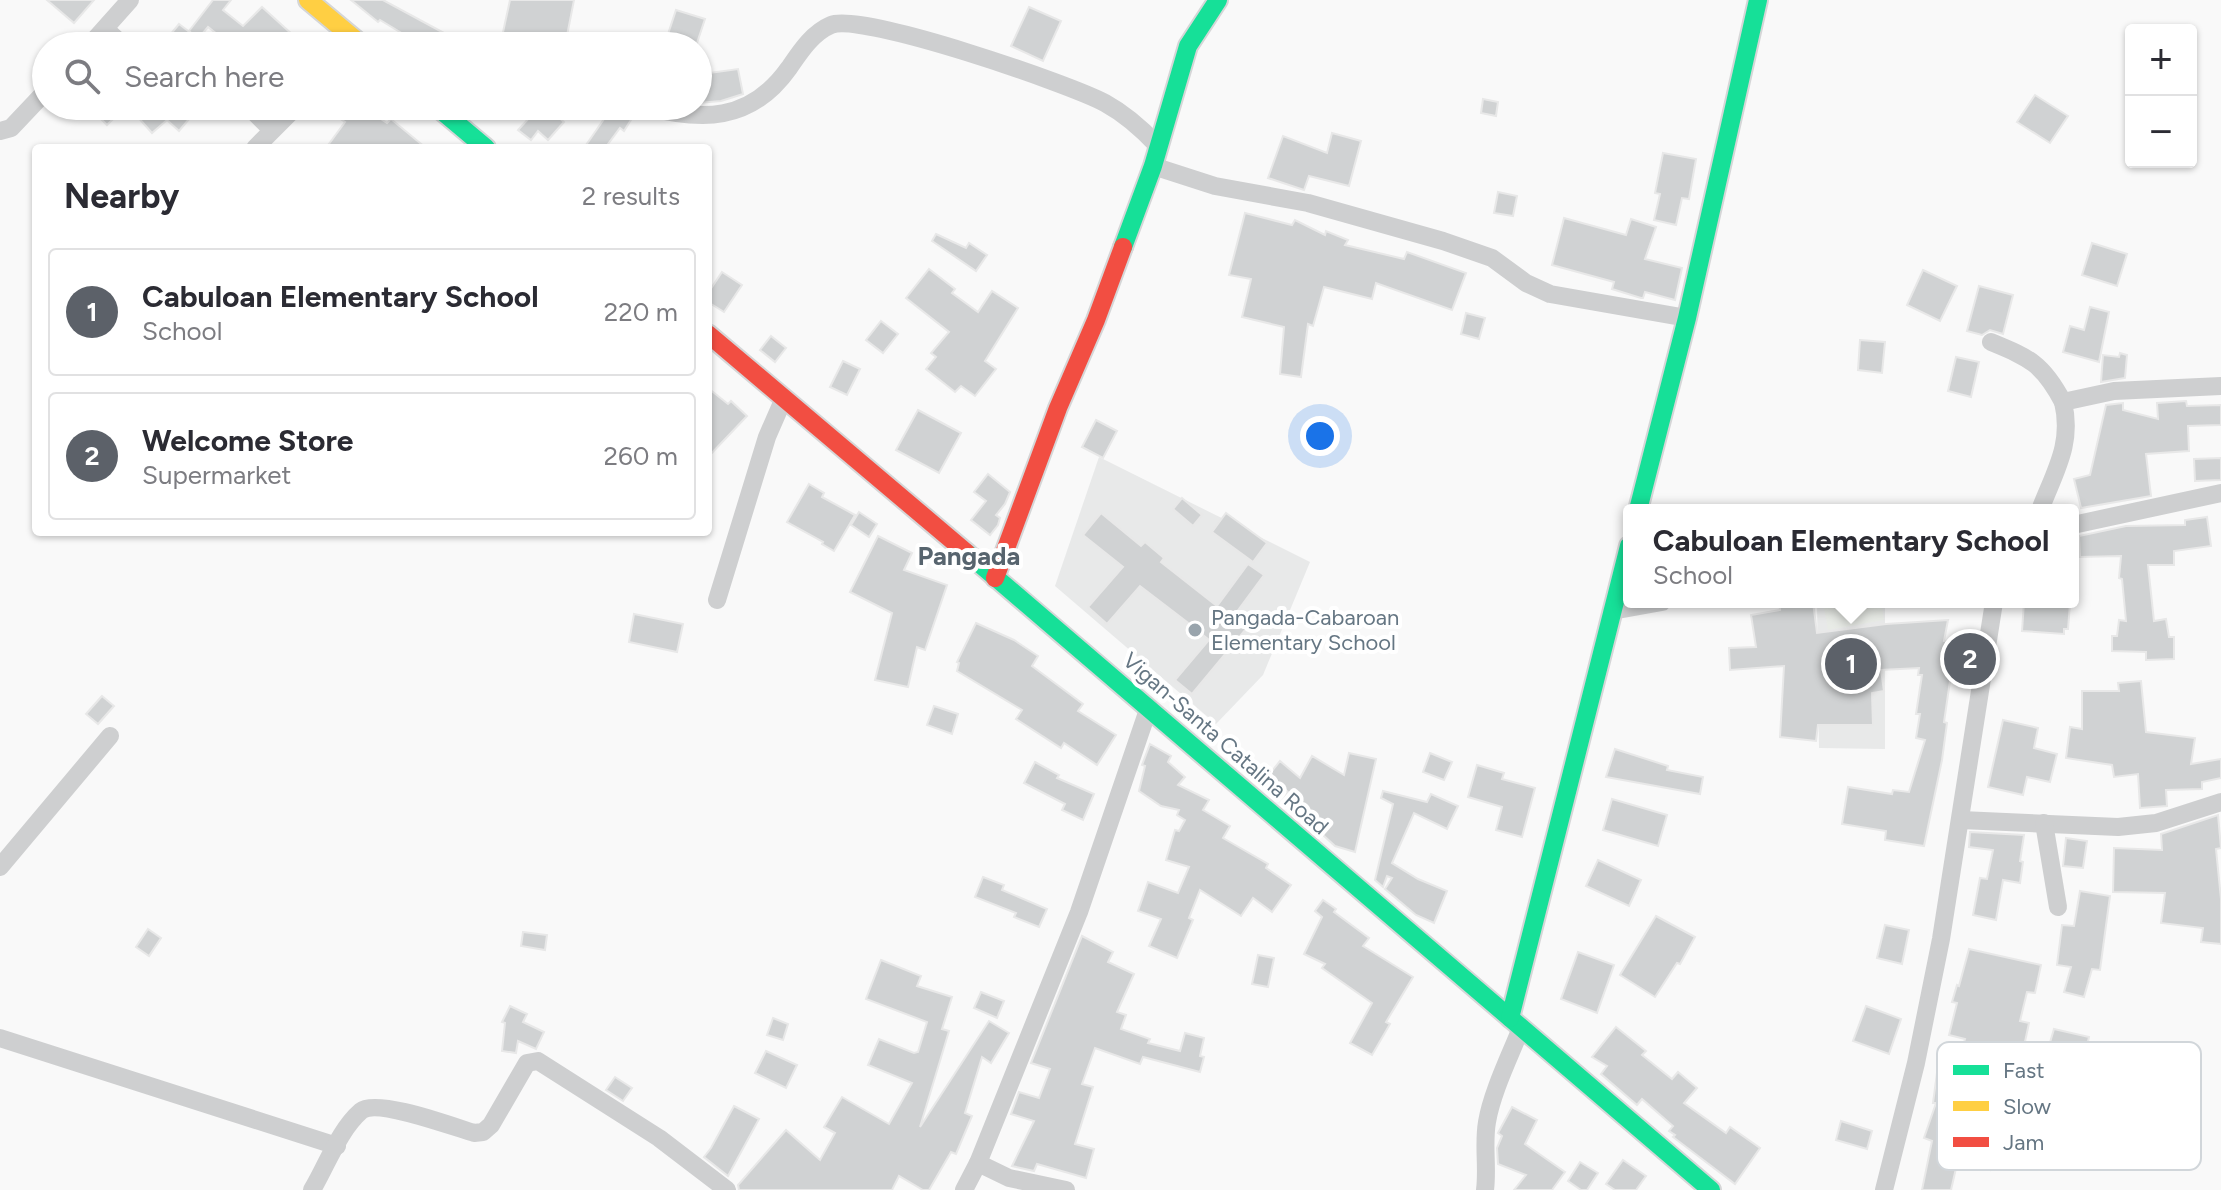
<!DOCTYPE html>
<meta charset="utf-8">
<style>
body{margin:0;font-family:Figtree,sans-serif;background:#f2f2f3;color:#2b2b33}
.controls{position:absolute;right:24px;top:24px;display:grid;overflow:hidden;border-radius:8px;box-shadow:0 2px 6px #0004}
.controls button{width:72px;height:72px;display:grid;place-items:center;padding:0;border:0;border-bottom:2px solid #e1e1e2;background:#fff;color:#2b2b33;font:40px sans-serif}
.you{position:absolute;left:1320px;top:436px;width:28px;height:28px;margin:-20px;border:6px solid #fff;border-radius:50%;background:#1a73e8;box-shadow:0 0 0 12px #1a73e833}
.badge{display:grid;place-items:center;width:52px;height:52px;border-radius:50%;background:#5c6169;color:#fff;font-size:26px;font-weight:700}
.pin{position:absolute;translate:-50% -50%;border:4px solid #fff;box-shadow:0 2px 8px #0006}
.popup{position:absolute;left:1623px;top:504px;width:456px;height:104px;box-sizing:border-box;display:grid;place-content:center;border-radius:8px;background:#fff;filter:drop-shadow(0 2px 6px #0005);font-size:26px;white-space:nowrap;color:#7c7c81}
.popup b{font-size:30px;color:#2b2b33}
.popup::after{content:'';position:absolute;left:50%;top:100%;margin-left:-16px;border:16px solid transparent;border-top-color:#fff}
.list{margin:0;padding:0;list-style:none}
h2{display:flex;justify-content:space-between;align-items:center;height:104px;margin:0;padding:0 32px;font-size:34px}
h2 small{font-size:26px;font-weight:400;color:#7c7c81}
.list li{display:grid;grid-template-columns:52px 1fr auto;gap:24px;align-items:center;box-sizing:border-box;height:128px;margin:0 16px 16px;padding:0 16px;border:2px solid #e1e1e2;border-radius:8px}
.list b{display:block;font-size:30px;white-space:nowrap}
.list p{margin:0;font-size:26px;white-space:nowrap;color:#7c7c81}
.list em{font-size:26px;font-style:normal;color:#7c7c81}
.icon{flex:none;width:44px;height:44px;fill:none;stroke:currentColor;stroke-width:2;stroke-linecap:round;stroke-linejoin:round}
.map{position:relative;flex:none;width:2221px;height:1190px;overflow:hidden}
.search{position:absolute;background:#fff;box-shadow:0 2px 6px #0004;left:32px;top:32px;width:680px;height:88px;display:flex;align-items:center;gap:20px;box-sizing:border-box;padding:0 28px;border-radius:44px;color:#7c7c81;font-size:30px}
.panel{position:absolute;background:#fff;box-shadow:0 2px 6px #0004;left:32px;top:144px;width:680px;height:392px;border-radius:8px}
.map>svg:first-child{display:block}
.built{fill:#e8e9e9}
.green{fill:#e8ebe6}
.building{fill:#d0d2d3;stroke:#e8e8e8;stroke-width:2}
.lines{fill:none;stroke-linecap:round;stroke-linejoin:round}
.fast-casing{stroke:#d5d6d7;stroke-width:22}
.slow-casing{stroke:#d5d6d7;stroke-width:22}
.jam-casing{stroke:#d5d6d7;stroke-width:22}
.street{stroke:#cecfd0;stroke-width:18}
.fast{stroke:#16e098;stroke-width:18}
.slow{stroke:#ffcf43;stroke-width:18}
.jam{stroke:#f24e42;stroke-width:18}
.poi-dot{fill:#99a4ac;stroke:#fff;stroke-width:3}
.labels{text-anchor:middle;stroke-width:8;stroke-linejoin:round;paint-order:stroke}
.poi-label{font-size:22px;fill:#657683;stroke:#fff;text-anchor:start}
.street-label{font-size:22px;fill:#657683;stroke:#fff}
.quarter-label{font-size:26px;font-weight:bold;fill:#57646e;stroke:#fff}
.key{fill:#fff;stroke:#d1d6da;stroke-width:2}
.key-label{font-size:22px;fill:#657683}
</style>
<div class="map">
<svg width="2221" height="1190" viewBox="0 0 2221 1190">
<rect width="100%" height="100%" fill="#f9f9f9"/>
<g class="built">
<path d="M1099 457 1310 562 1263 675 1216 724 1055 586Z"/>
<path d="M1817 602H1885V749L1819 748Z"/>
</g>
<path class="green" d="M1823 602H1881L1884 620 1828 630Z"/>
<g class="building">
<path d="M47 0H94L74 23Z"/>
<path d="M213 0H231L223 10 243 26 262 7 305 46H232L208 27 198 39 189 31Z"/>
<path d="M351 0H383L468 46H423L380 20 378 22Z"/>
<path d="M510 0H574L565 46H500Z"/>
<path d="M1029 7 1061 21 1043 61 1011 46Z"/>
<path d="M676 10 705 19 696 46 667 37Z"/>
<path d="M179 24 192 34 182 46H161Z"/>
<path d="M738 69 743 94 721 101 698 103V79L710 76 709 73Z"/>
<path d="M2035 95 2068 116 2050 143 2017 122Z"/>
<path d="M1483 99 1498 102 1496 116 1481 113Z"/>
<path d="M88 106H126L107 125Z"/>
<path d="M128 106H200L179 131 167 120 152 133Z"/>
<path d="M351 106H361L387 123 391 119 426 148H326L345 122 342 120Z"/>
<path d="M540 106H545L564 122 548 140 538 131 531 140 518 130Z"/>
<path d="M613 106H629L634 115 624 131 620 128 605 148H584Z"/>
<path d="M1332 133 1361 141 1349 186 1309 176 1304 190 1268 178 1283 136 1327 153Z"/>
<path d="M1663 153 1696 159 1689 199 1682 198 1676 225 1654 220 1660 194 1655 193Z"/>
<path d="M1498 192 1517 196 1513 216 1494 213Z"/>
<path d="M1245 213 1292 225 1295 220 1325 235 1326 231 1348 240 1345 245 1404 259 1407 252 1466 273 1452 310 1376 283 1372 299 1324 287 1313 326 1308 324 1301 377 1280 374 1284 327 1242 317 1251 279 1229 275Z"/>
<path d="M1564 218 1626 235 1631 219 1656 227 1645 259 1682 268 1675 300 1645 292 1643 298H1641L1612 289 1614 282 1552 265Z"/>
<path d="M936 234 966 248 969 243 987 255 976 271 932 241Z"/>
<path d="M2092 243 2127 254 2117 286 2082 275Z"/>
<path d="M929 269 955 289 952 293 978 312 992 291 1018 308 985 361 996 369 975 396 961 386 955 392 926 369 936 357 931 353 949 332 906 298Z"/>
<path d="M1923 270 1957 286 1940 321 1907 305Z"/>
<path d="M722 272 742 285 724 312 708 302V293Z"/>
<path d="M1979 286 2013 295 2003 334 1990 330 1982 335 1967 331Z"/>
<path d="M2090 307 2109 312 2099 362 2063 352 2070 326 2084 330Z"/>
<path d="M1466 313 1485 318 1479 339 1461 334Z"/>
<path d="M881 321 898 334 883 353 866 340Z"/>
<path d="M771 336 786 348 775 362 760 350Z"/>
<path d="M1860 340 1885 342 1882 373 1858 370Z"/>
<path d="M2120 353 2127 355 2125 378 2101 382 2103 355 2119 357Z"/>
<path d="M1956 357 1979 362 1971 397 1948 391Z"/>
<path d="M843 361 860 369 847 395 830 387Z"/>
<path d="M708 388 728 404 731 401 747 416 708 457Z"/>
<path d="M2186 401 2187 406 2221 405V425L2188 426 2189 451 2146 454 2151 496 2081 508 2074 479 2090 475 2106 405 2123 403V410L2158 419 2157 403Z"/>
<path d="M918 410 961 433 939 473 896 450Z"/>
<path d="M1096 420 1117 431 1103 458 1082 447Z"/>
<path d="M2221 458V480L2195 481 2194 459Z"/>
<path d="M988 474 1010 492 1005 504 996 515 1000 518 998 525 990 535 971 520 986 501 974 492Z"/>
<path d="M809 484 824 493 822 497 855 515 834 551 822 544 823 542 787 522Z"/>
<path d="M1182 498 1202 515 1193 526 1173 509Z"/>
<path d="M859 512 877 524 869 537 851 525Z"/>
<path d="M1101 513 1141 546 1145 542 1164 558 1161 562 1217 606 1248 564 1264 575 1233 617 1246 629 1192 694 1175 680 1209 640 1187 622 1140 586 1107 624 1088 607 1123 567 1083 535Z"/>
<path d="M1226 513 1267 543 1253 562 1212 532Z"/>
<path d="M2207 517 2211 546 2174 551V565H2148L2154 621 2166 619 2169 637H2174V659L2146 660V652L2112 651V636H2117L2119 620 2126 621 2122 579 2119 578 2121 556 2080 557 2079 536 2126 526 2185 525V520Z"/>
<path d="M878 536 912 553 904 570 947 585 925 650 917 647 908 687 875 680 892 613 850 592Z"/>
<path d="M1779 602H1813L1817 633 1886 624 1948 620 1944 641 1960 644 1953 681H1950L1944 722 1947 723 1942 760 1924 846 1885 840 1886 831 1842 824 1848 787 1892 794 1893 790 1909 792 1925 740 1916 738 1920 714H1916L1922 675H1918L1919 668 1881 670 1884 691 1872 693 1873 725H1818L1816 741 1780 737 1784 666 1730 670 1729 648 1756 647 1751 615 1780 610Z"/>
<path d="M2024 602 2070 604 2068 629H2064V634L2022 631Z"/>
<path d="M634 614 683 624 677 652 629 642Z"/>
<path d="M976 623 1014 640 1038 656 1032 666 1083 704 1078 711 1116 735 1097 765 1064 743 1061 748 1016 719 1022 710 957 671 959 663 957 662Z"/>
<path d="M2141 681 2146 732 2195 738 2191 764 2221 759V778L2202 782V789L2166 790 2167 806 2140 808 2138 774 2114 777 2112 765 2066 758 2070 727 2082 729V691H2119L2118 683Z"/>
<path d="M102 696 114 706 98 724 86 714Z"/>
<path d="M934 706 958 714 952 734 927 725Z"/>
<path d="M2003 720 2038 728 2034 748 2057 754 2050 782 2027 777 2023 795 1988 787Z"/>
<path d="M1150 744 1171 756 1168 762 1185 777 1178 785 1209 800 1203 810 1230 826 1223 838 1268 864 1266 868 1291 885 1272 912 1253 898 1241 916 1200 890 1189 918 1193 920 1177 958 1149 946 1161 919 1138 911 1148 882 1178 893 1189 867 1166 860 1175 830 1179 831 1185 820 1177 815 1179 810 1161 806 1139 791 1145 766 1142 765Z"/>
<path d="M1615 749 1668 766 1667 770 1703 777 1700 794 1606 777Z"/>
<path d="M1349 753 1376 759 1355 852 1335 846 1323 835 1325 831 1305 820 1283 801 1288 792 1268 776 1280 761 1300 778 1312 756 1344 775Z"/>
<path d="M1430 753 1452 762 1444 780 1423 772Z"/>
<path d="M1035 762 1059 775 1057 778 1094 794 1083 820 1062 810 1065 804 1024 783Z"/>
<path d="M1477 765 1504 773 1502 779 1535 788 1522 837 1496 830 1502 807 1468 797Z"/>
<path d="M1383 791 1427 802 1431 794 1458 806 1447 829 1414 813 1392 863 1418 879 1447 891 1434 923 1416 915 1385 889 1392 878 1387 876 1383 887 1375 880 1393 804 1381 798Z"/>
<path d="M1612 799 1667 815 1658 846 1603 830Z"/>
<path d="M2218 815 2221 848 2216 849 2221 899V944L2201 942 2203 928 2161 923 2165 893 2113 892 2114 848 2162 850 2161 834Z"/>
<path d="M1970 832 2024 835 2020 861 2023 862 2020 883 2003 880 1996 920 1973 915 1980 878 1987 879 1993 850 1969 847Z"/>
<path d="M2066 838 2087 841 2083 868 2063 866Z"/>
<path d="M1598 860 1641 880 1629 906 1586 886Z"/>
<path d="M983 877 1004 885 1002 890 1047 909 1039 927 1014 917 1016 913 975 897Z"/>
<path d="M2080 891 2110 896 2100 970 2092 969 2084 997 2064 992 2071 967 2057 965 2062 925 2074 926Z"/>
<path d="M1323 900 1336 909 1334 912 1369 938 1363 946 1413 977 1386 1022 1390 1024 1372 1055 1350 1043 1372 1003 1322 968 1325 964 1304 954 1322 917 1315 911Z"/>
<path d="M1656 916 1695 937 1680 964 1677 963 1655 997 1620 975Z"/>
<path d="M1885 925 1909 930 1902 964 1877 958Z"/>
<path d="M148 929 161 938 149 956 136 947Z"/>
<path d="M523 932 547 935 545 950 521 946Z"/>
<path d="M1082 936 1113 952 1108 962 1134 974 1117 1012 1126 1015 1121 1029 1150 1039 1148 1043 1180 1051 1185 1033 1204 1038 1200 1056 1204 1057 1200 1072 1143 1057 1140 1064 1095 1048 1082 1084 1093 1087 1075 1144 1094 1149 1086 1178 1037 1164 1034 1171 1012 1166 1034 1121 1011 1114 1019 1092 1039 1098 1050 1069 1031 1063Z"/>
<path d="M1969 949 2041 965 2035 993 2027 992 2020 1021 2029 1023 2023 1051 1988 1045 1978 1079 1982 1080 1975 1108 2004 1117 1992 1153 1990 1170 1957 1164 1951 1190H1922L1932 1141 1924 1138 1936 1103H1933L1937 1073 1954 1076 1965 1039 1949 1035 1957 1003 1952 1002 1957 985 1959 986Z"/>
<path d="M1578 952 1614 965 1597 1013 1561 999Z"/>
<path d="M1258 955 1274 958 1268 987 1252 984Z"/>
<path d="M881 960 921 976 917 986 952 997 942 1029 949 1031 920 1127 989 1021 1009 1033 991 1063 982 1057 965 1113 972 1116 956 1154 951 1152 929 1190H923L899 1176 892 1190H739L738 1185 786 1130 820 1160 835 1133 824 1127 842 1097 889 1124 912 1083 868 1065 879 1039 914 1053 918 1052 927 1022 866 999Z"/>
<path d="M981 992 1004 1001 997 1018 974 1008Z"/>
<path d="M510 1006 527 1014 523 1022 544 1032 536 1049 518 1041 516 1053 502 1051 505 1023 502 1022Z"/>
<path d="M1866 1006 1901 1019 1889 1054 1853 1041Z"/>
<path d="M773 1018 788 1024 783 1040 767 1035Z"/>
<path d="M1616 1027 1646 1051 1642 1055 1672 1079 1678 1072 1697 1088 1684 1103 1726 1133 1730 1127 1760 1148 1735 1184 1673 1137 1675 1135 1669 1131 1673 1126 1642 1099 1637 1105 1601 1074 1607 1066 1592 1057Z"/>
<path d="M2054 1029 2089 1037 2083 1064 2046 1056Z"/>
<path d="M766 1051 797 1065 786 1088 755 1073Z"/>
<path d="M615 1077 632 1088 623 1101 606 1090Z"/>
<path d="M2117 1102 2154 1108 2150 1133 2113 1127Z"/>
<path d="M734 1106 759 1119 728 1176 704 1157 711 1148Z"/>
<path d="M1512 1107 1537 1120 1525 1144 1565 1172 1552 1190H1514L1526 1175 1498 1164 1497 1148 1502 1136 1498 1133Z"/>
<path d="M1841 1121 1872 1131 1867 1149 1836 1140Z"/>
<path d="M1623 1160 1646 1176 1636 1190H1615L1606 1184Z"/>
<path d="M1580 1162 1598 1173 1587 1190H1581L1568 1181Z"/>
</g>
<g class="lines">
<defs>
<g id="fast">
<path d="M436 106 486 148"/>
<path d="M1123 247 1153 166 1188 46 1218 0"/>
<path d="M1638 510 1687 318 1758 0"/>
<path d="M967 553 1711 1190"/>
<path d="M1510 1018 1629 546"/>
</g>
<path id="slow" d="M308 0 363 46"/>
<g id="jam">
<path d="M708 334 967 553"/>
<path d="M995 578 1058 408 1096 320 1123 247"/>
</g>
</defs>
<use href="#fast" class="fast-casing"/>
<use href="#slow" class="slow-casing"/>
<use href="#jam" class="jam-casing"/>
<g class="street">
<path d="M105 29 124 46"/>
<path d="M89 46 130 0"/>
<path d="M248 106 272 130"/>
<path d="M642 106C701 121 750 123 789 68 800 52 812 33 831 25 861 12 1070 84 1105 103 1125 114 1141 128 1157 145"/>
<path d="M0 131 11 128 46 91"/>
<path d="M255 148 297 106"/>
<path d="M1153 166 1215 186 1308 203 1443 241 1492 258 1526 283 1550 294 1687 318"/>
<path d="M1991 342C2030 358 2043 364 2063 402"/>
<path d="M2040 510C2055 471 2073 444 2063 402L2114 391 2221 386"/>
<path d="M2073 525 2221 493"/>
<path d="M717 600 767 437 784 398"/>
<path d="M1612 611 1662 602"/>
<path d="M1961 820 2118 827 2156 823 2221 802"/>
<path d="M2044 823 2058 907"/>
<path d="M0 867 110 736"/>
<path d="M0 1038 337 1146"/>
<path d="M978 1163 1009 1178 1066 1190"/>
<path d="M312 1190C327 1165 339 1130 361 1111 376 1098 454 1127 474 1133L483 1132 491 1125 527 1063 538 1061 659 1138 727 1190"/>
<path d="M964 1190 978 1163 1079 912 1149 707"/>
<path d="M1485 1190C1488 1167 1483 1145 1487 1122 1492 1092 1510 1056 1521 1028"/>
<path d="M1884 1190 1916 1063 1941 939 1994 602"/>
</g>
<use href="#fast" class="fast"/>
<use href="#slow" class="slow"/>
<use href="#jam" class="jam"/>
</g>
<circle class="poi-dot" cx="1195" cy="630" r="8"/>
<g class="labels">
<g class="poi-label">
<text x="1211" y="625">Pangada-Cabaroan<tspan x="1211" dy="25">Elementary School</tspan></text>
</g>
<g class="street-label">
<text transform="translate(1226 743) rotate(41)" y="8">Vigan-Santa Catalina Road</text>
</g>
<g class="quarter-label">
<text x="969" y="565">Pangada</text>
</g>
</g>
<rect x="1937" y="1042" width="264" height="128" rx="12" class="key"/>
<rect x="1953" y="1065" width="36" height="10" fill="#16e098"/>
<rect x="1953" y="1101" width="36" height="10" fill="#ffcf43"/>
<rect x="1953" y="1137" width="36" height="10" fill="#f24e42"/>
<g class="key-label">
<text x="2003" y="1078">Fast</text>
<text x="2003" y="1114">Slow</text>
<text x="2003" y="1150">Jam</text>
</g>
</svg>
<div class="controls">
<button>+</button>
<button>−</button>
</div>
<div class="you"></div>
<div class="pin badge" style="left:1851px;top:664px">1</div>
<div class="popup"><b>Cabuloan Elementary School</b>School</div>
<div class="pin badge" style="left:1970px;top:659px">2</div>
<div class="search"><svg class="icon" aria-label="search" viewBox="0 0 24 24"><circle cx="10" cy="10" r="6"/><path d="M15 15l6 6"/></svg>Search here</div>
<section class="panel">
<h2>Nearby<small>2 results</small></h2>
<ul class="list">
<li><span class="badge">1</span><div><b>Cabuloan Elementary School</b><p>School</p></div><em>220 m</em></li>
<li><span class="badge">2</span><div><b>Welcome Store</b><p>Supermarket</p></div><em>260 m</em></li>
</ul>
</section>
</div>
